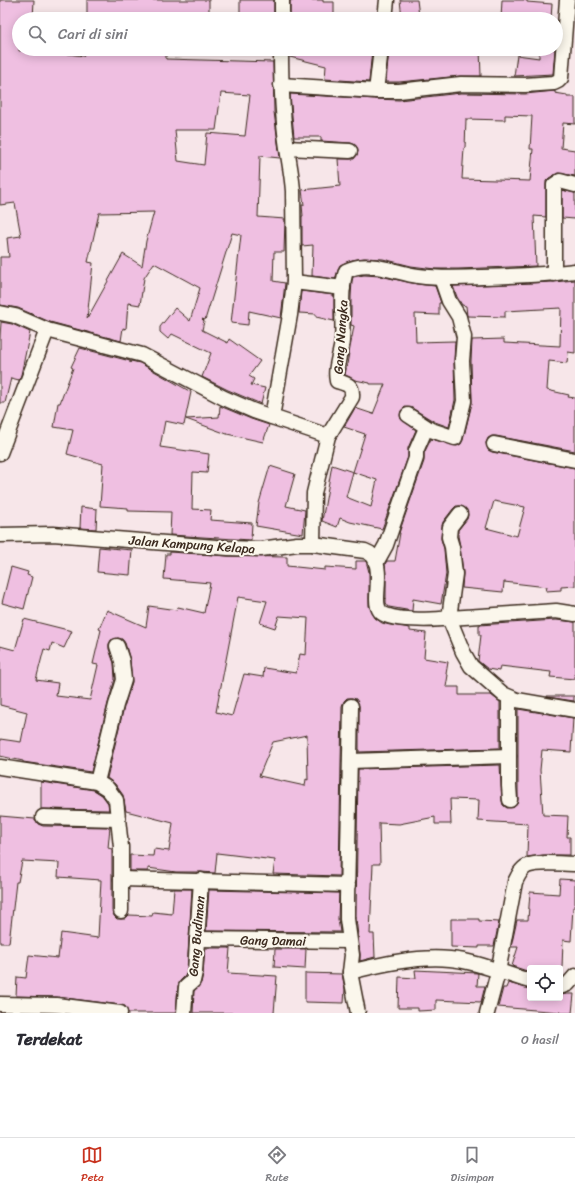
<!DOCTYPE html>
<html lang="id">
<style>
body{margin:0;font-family:Sriracha,sans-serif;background:#f7f7f7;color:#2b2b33}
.controls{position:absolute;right:12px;bottom:12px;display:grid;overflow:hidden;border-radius:4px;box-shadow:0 2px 10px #0003}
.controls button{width:36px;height:36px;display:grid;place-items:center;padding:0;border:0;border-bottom:1px solid #e1e1e2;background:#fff;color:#2b2b33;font:20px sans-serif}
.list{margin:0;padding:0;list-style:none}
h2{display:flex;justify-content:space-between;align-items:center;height:52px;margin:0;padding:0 16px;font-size:17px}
h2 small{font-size:13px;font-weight:400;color:#7c7c81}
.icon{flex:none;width:22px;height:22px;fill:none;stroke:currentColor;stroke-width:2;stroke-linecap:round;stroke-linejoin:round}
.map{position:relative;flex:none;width:575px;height:1013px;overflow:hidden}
.search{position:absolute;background:#fff;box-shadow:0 2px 10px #0003;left:12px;right:12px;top:12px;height:44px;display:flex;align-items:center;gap:10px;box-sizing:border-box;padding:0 14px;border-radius:22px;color:#7c7c81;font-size:15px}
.sheet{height:124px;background:#fff}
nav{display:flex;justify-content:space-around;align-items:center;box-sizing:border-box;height:56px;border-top:1px solid #e1e1e2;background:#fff;font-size:11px;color:#7c7c81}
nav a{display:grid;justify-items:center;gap:2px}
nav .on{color:#c8321e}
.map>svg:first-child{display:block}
.building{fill:#efbfe1;stroke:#3b2a1e;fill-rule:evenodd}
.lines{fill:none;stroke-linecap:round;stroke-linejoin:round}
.minor-casing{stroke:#3b2a1e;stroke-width:17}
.minor{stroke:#fbf7ec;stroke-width:14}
.labels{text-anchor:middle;stroke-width:4;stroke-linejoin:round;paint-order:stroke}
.street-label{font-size:13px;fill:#3b2a1e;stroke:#fbf7ec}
</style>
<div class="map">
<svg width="575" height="1013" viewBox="0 0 575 1013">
<rect width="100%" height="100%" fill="#f7e6e9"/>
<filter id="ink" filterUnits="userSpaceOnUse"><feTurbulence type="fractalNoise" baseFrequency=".025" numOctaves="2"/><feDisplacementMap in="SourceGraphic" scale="8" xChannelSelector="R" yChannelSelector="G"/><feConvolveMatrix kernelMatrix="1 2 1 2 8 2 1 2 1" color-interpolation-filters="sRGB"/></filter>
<g filter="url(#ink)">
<g class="building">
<path d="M0 0H34L33 19H19V51L34 49H51L52 52 84 56V49H166V59L273 62 274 112 280 158 260 156 258 217 285 219 284 252H274L273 281 285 283 281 318 249 311 248 325 231 323 241 235 232 233 205 320 202 319 204 321 202 330 228 343 229 339 260 361 249 376 254 379 251 385 265 388 261 404 228 390 202 377 211 353 172 334 168 339 160 332V327L175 308 190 321 200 288 154 263 144 278 140 305 128 303 126 329 123 328 121 341 50 322 18 308 0 305V257H9L7 238 21 236 15 203 0 205ZM221 93 250 95 245 136 207 133 204 165 178 161 175 130H216ZM154 212 146 241 142 266 123 254 87 319 93 263 88 262 99 213Z"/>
<path d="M87 0H209V19H177V16L143 17V19H87Z"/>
<rect x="240" y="0" width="34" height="19"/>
<path d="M290 0H323V2H334V19H290Z"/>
<path d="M400 0H417L419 16 402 18Z"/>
<path d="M502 0H527V2L552 4 551 19H501Z"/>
<path d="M290 49H372L369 82 325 79 326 66 290 57Z"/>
<path d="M389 49H480L481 76H460L399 82H386Z"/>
<path d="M539 49H555L553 74 514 76 517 55 539 58Z"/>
<path d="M555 91V93L567 95V97H575V124L563 123 561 148 575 150V176L558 173 549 178 546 181V217L534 216 536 266 458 269H435L411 266 383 259 364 258 352 260 340 265 335 279 312 276 313 245 302 246V216H303L302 205H304L302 190 340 186 338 159H354L357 155 358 151 357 147 351 143 321 141V137H294L290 94 376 99 399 100 461 93 525 94ZM505 115 532 116 530 149H533L530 181 462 179 464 148H465L466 119 505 120Z"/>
<path d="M562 190 575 193V219L562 218Z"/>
<path d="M364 275 380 276 417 284 435 286 441 303H439V315L415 314 416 342 455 341 454 361 455 400 449 427 435 422 412 408 405 407 401 411 400 415 401 419 416 430 408 448V457L382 529 350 522 340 518 337 527 322 521 332 465 353 472 365 434 344 427 355 408 373 414 385 384H370V383L355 380 345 375 354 326 351 325V297L352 281 353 277ZM353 472 377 480 371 507 346 497Z"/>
<path d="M575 280V353L568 352 567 363 549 361 547 390 569 395 568 397 575 398V451L496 436H492L488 438 486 443 488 450 492 452 575 468V586L561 587V590L546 591 547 587 504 582 503 592 462 588 463 573 460 546 458 536V530L467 519 468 515 465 508 461 506H456L453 509 443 522 442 526 441 539 444 549 446 574 441 604 413 599 412 611 389 607 386 603V577L385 564 387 561H395L400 533H399L424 461V453L431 439 457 446 461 444 463 440 472 403 471 361 472 340 504 339V343L560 346 561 308 505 311V317L467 316 466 306 462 305 457 297 453 286 554 282ZM494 501 525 507 517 536 486 528Z"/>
<path d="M301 291 334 295V321L316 317V314L299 313Z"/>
<path d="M1 322 12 324 30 332 21 375 19 380 11 378 5 403H0V337Z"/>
<path d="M80 348 130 361V363L131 361 140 363 191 392 184 425 165 421 160 447 209 454 207 473 193 472 192 509 211 510 210 520 252 523 251 540 170 535 171 512 128 511V508L100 506 103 464 67 454 73 430 54 427 58 403H60L73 368 71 367Z"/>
<path d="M220 406 251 419 269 425 263 442 227 434 186 419 219 417Z"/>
<path d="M270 466 295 474 286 506 305 510 303 534 256 526 259 503Z"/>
<path d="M81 507 97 509 96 529 80 528Z"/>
<path d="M99 547 132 550 130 575 97 572Z"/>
<path d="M170 552 228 556 287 557V566L325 570V567L356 569V561H366L369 572V606L375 618 382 623 390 625 410 628V631L426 633 424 658 448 662 446 674 448 675 446 687H459V695H491L500 702V748L359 752V706L356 699 352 698H347L344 701 342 706 339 876 273 874 275 860 217 853 215 873 201 872H176L148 868V871H130V855L153 856 154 849 169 851 173 823 126 811 123 795 115 784 107 778 124 707 132 682 130 660 125 643 122 639 118 638 111 640 109 644V649L114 663 115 679 108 703 91 772 23 762V761L0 756V739L21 742 27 712 0 705V646L15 650 24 619 72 631 64 648 52 643 50 651 44 649 36 680 58 683 56 696 90 700 98 665 93 664 101 630 99 629 107 610 146 627 149 606 177 610 178 607 204 613 210 583 164 579 166 554H170ZM238 597 267 601 260 623 275 628 279 616 308 618 306 655 300 654 296 673 264 668 263 677 244 674 232 716 216 712ZM307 735 308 780 306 779 305 786 259 776 273 742Z"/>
<path d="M11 567 28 572 27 575 32 577 24 609 2 603Z"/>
<path d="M556 620 575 622V679L550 677 551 672 500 666 499 671 488 669 478 661 481 635H479V625Z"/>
<path d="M547 696H574V701L547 697Z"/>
<path d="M518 709 573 718 571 752 542 750 540 770 543 815 568 816 567 837H570V855H543L527 857 528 824 478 821 479 800 450 799 451 824H435V817L399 824 379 823 380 864H373L370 934H374L375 957 360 961V954L356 918 358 769 500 765 502 801 503 805 507 808 514 807 517 804 518 799Z"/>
<path d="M41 782 94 790 102 795 108 803 109 810 41 809Z"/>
<path d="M0 816 35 819 38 824 43 826 110 827 108 848 112 849V911L114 916 117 919H125L129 915 152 916 153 912 172 914 174 889H192L187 971 185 976 180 981 178 986 176 1013H128L125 1006 121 1005 57 997 16 996 17 977 26 978 29 955 58 958 61 933 98 938 101 880 58 877 59 863 22 861 18 882H16L9 943H0Z"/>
<path d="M560 879 575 880V907H573L571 941 563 940 562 968H530V972L512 966 518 947H511L517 920H528L530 892 559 894Z"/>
<path d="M209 890 339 893 338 919 340 932 206 931Z"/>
<path d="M451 919H479V921L499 922 494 946H479V948L451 947Z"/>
<path d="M205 948H230L228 973 277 976 274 1013H193L194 991 201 983 203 974Z"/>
<path d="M275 949H306L305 969 274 967Z"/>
<path d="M415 970 478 973 477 986H485L481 1002 436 1000V1010L418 1011V1008H398L399 977 416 978Z"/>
<path d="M305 973 342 974 345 989 344 1003 305 1002Z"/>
<path d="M508 983 530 989V998H560V995L567 994H574L572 1013H560V1012L498 1007 503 988H506Z"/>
</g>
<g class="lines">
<defs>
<g id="minor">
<path d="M282 19V0"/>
<path d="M385 19 387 0"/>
<path d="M281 85 376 91H399L461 84 525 85 554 83 558 81 561 78 567 0"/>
<path d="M376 91 381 49"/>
<path d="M287 148 350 151"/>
<path d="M554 274V185L560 181 575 185"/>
<path d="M294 282 343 288"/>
<path d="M0 313 15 316 47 330 142 355 224 398 254 411 328 436"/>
<path d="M408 415 431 430 455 438 464 401 462 361 464 337 459 317 449 301 441 278"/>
<path d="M272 417 290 315 294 282 293 191C292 176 289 162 287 148 282 115 281 82 281 49"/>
<path d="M494 444 575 460"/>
<path d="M0 453 47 330"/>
<path d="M460 514 450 527 449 537 452 547 455 574 449 618 556 611 575 614"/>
<path d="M0 535 53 534 228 548 261 549 297 544H313L365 551C368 552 371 554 373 556 381 567 377 587 377 599 377 603 377 607 380 611 388 622 436 620 449 618L463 652 471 666 503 694 517 700 575 710"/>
<path d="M313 544 314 493 328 436 352 397C353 385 347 384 337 381 334 367 341 354 342 341 344 318 339 293 346 271 368 259 396 273 418 276 440 279 461 278 483 277 514 276 544 275 575 271"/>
<path d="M376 563 386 545 416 458V451L426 428"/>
<path d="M509 698V786L510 800"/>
<path d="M350 761 509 756"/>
<path d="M0 767 97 782 108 789 116 800 121 847V911"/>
<path d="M97 782 116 705 124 680 122 661 117 646"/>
<path d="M43 817 118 819"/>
<path d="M121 879 348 885"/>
<path d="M197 939 349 941"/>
<path d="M350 972 352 955 347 919V898L351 706"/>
<path d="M560 987 568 984 575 976"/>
<path d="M0 1004 56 1005 120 1013"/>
<path d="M184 1013 186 987 193 981 195 972 201 880"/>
<path d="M358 1013 350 972C382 964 417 956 450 959 476 961 505 974 530 981"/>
<path d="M487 1013 498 972 515 882C518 876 521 869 527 866 538 861 562 864 575 864"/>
</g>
</defs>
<use href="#minor" class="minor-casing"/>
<use href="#minor" class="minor"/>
</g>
</g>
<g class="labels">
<g class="street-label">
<text transform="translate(340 337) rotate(-86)" y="5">Gang Nangka</text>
<text transform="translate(192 544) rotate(4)" y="5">Jalan Kampung Kelapa</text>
<text transform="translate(196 936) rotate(-85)" y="5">Gang Budiman</text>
<text transform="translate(273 940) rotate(1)" y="5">Gang Damai</text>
</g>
</g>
</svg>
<div class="controls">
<button><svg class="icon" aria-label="locate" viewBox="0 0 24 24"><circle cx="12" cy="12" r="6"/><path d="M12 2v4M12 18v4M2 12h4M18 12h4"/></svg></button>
</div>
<div class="search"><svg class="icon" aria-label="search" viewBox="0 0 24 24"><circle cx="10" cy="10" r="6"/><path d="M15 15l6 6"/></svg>Cari di sini</div>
</div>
<section class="sheet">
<h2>Terdekat<small>0 hasil</small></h2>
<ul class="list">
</ul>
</section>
<nav>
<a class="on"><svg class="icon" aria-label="map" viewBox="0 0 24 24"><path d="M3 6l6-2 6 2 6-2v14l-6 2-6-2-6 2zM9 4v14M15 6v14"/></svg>Peta</a>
<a><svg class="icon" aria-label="directions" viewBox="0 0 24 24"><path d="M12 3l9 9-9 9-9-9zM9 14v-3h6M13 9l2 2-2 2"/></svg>Rute</a>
<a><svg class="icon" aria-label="saved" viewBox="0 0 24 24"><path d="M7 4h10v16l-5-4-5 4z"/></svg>Disimpan</a>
</nav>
